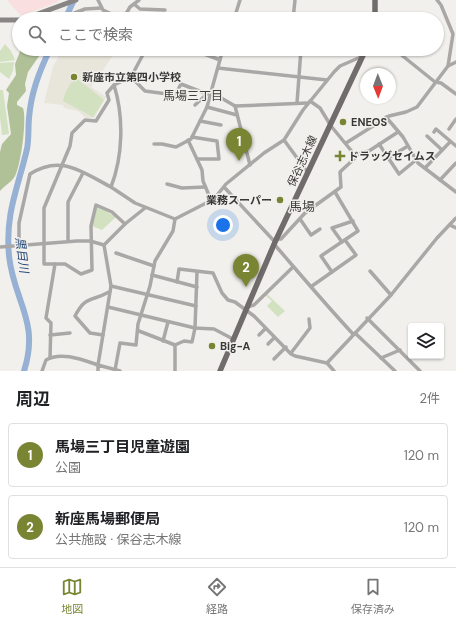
<!DOCTYPE html>
<html lang="ja">
<meta charset="utf-8">
<style>
body{margin:0;font-family:"DM Sans","Noto Sans JP",sans-serif;background:#f2f2f2;color:#202124}
.controls{position:absolute;right:12px;bottom:12px;display:grid;overflow:hidden;border-radius:4px;box-shadow:0 1px 3px #0004}
.controls button{width:36px;height:36px;display:grid;place-items:center;padding:0;border:0;border-bottom:1px solid #e0e0e0;background:#fff;color:#202124;font:20px sans-serif}
.compass{position:absolute;left:360px;top:68px;width:36px;height:36px;border-radius:50%;background:#fff;box-shadow:0 1px 3px #0004;rotate:179deg}
.you{position:absolute;left:223px;top:225px;width:14px;height:14px;margin:-10px;border:3px solid #fff;border-radius:50%;background:#1a73e8;box-shadow:0 0 0 6px #1a73e833}
.badge{display:grid;place-items:center;width:26px;height:26px;border-radius:50%;background:#798532;color:#fff;font-size:13px;font-weight:700}
.pin{position:absolute;translate:-50% -33px;filter:drop-shadow(0 1px 2px #0008)}
.pin::after{content:'';position:absolute;top:21px;width:14px;height:12px;background:inherit;clip-path:polygon(0 0,100% 0,50% 100%)}
.list{margin:0;padding:0;list-style:none}
h2{display:flex;justify-content:space-between;align-items:center;height:52px;margin:0;padding:0 16px;font-size:17px}
h2 small{font-size:13px;font-weight:400;color:#757577}
.list li{display:grid;grid-template-columns:26px 1fr auto;gap:12px;align-items:center;box-sizing:border-box;height:64px;margin:0 8px 8px;padding:0 8px;border:1px solid #e0e0e0;border-radius:4px}
.list b{display:block;font-size:15px;white-space:nowrap}
.list p{margin:0;font-size:13px;white-space:nowrap;color:#757577}
.list em{font-size:13px;font-style:normal;color:#757577}
.icon{flex:none;width:22px;height:22px;fill:none;stroke:currentColor;stroke-width:2;stroke-linecap:round;stroke-linejoin:round}
.map{position:relative;flex:none;width:456px;height:371px;overflow:hidden}
.search{position:absolute;background:#fff;box-shadow:0 1px 3px #0004;left:12px;right:12px;top:12px;height:44px;display:flex;align-items:center;gap:10px;box-sizing:border-box;padding:0 14px;border-radius:22px;color:#757577;font-size:15px}
.sheet{height:196px;background:#fff}
nav{display:flex;justify-content:space-around;align-items:center;box-sizing:border-box;height:56px;border-top:1px solid #e0e0e0;background:#fff;font-size:11px;color:#757577}
nav a{display:grid;justify-items:center;gap:2px}
nav .on{color:#798532}
.map>svg:first-child{display:block}
.industrial{fill:#fadfe1}
.built{fill:#e8e5da}
.green{fill:#d2e1bf}
.forest{fill:#b0c198}
.lines{fill:none;stroke-linecap:round;stroke-linejoin:round}
.river{stroke:#97b1d5;stroke-width:6}
.street{stroke:#aaa8a7;stroke-width:3.5}
.secondary{stroke:#888584;stroke-width:5}
.primary{stroke:#706c6b;stroke-width:5.5}
.poi-dot{fill:#798532;stroke:#f2f0ec;stroke-width:1.5}
.labels{text-anchor:middle;stroke-width:3;stroke-linejoin:round;paint-order:stroke}
.poi-label{font-size:11px;font-weight:bold;fill:#393836;stroke:#f2f0ec;text-anchor:start}
.street-label{font-size:11px;fill:#393836;stroke:#f2f0ec}
.neighbourhood-label{font-size:12px;fill:#41403c;stroke:#f2f0ec}
.water-label{font-size:12px;font-style:italic;fill:#284b7b;stroke:#f2f0ec}
.quarter-label{font-size:13px;fill:#41403c;stroke:#f2f0ec}
</style>
<div class="map">
<svg width="456" height="371" viewBox="0 0 456 371">
<rect width="100%" height="100%" fill="#f2f0ec"/>
<path class="industrial" d="M7 0H59L58 2 23 15H20Z"/>
<path class="built" d="M62 49H109L114 54 91 87 106 97 94 118H86L78 111 64 108 63 105 44 103 53 67Z"/>
<g class="green">
<path d="M5 44 11 51 15 60 0 62V51Z"/>
<path d="M14 62 13 71 9 79 0 72V63Z"/>
<path d="M75 77 104 100 93 117 63 101 66 91Z"/>
<path d="M0 90H3L9 134 2 135 0 118Z"/>
<path d="M97 206 116 217 102 230 92 226Z"/>
<path d="M267 294 285 311 278 317 267 306 272 301 265 295Z"/>
</g>
<path class="forest" d="M21 49H44L28 72 25 84 26 91 17 102V105L23 108C27 119 21 165 15 176 12 182 5 185 0 191V152L2 144 11 134 7 106 9 93 6 90 16 75 15 64Z"/>
<g class="lines">
<g class="river">
<path d="M65 19 74 0"/>
<path d="M24 371C40 321 14 302 9 256 5 213 18 188 27 149 29 139 28 129 29 118 31 93 39 72 50 49"/>
</g>
<g class="street">
<path d="M98 0 103 10 122 19"/>
<path d="M437 0 441 5 453 34 448 66"/>
<path d="M134 4 140 9 165 10"/>
<path d="M293 16 305 19"/>
<path d="M59 19 85 9 101 8"/>
<path d="M123 19 130 7 139 0"/>
<path d="M234 19 240 0"/>
<path d="M267 19H284"/>
<path d="M293 19 295 0"/>
<path d="M146 49 131 77 114 85C124 117 123 156 111 187L135 203 175 219 214 199 226 184 264 153 284 140 303 110 334 72 340 66 363 56"/>
<path d="M191 49 220 60"/>
<path d="M223 49 211 92 235 106 308 103"/>
<path d="M394 49 435 82 441 83 456 94"/>
<path d="M218 68 327 80"/>
<path d="M131 77 145 91 175 95 181 84 207 94 211 92 207 107 191 139 176 147 162 144H154"/>
<path d="M297 103 301 49"/>
<path d="M195 105 207 94"/>
<path d="M235 106 250 165"/>
<path d="M207 107 237 115"/>
<path d="M386 117 403 137 418 163 456 192"/>
<path d="M200 121 221 125"/>
<path d="M449 129 456 119"/>
<path d="M434 132 436 129 456 146"/>
<path d="M427 136 442 150"/>
<path d="M192 137 217 141 219 159H197"/>
<path d="M188 140 202 170 203 181 211 200"/>
<path d="M284 140 308 173"/>
<path d="M346 143 389 116 406 112 417 107 448 66 456 62"/>
<path d="M379 144 399 174 416 160"/>
<path d="M355 155 369 151 398 132"/>
<path d="M388 158 408 146"/>
<path d="M425 168 450 142"/>
<path d="M440 180 456 163"/>
<path d="M167 184 182 188 205 187"/>
<path d="M224 187 275 242"/>
<path d="M300 219 311 235 320 229"/>
<path d="M450 225 456 228"/>
<path d="M277 239H281L305 213 341 187 340 172 355 158 354 154 331 126 320 108 310 101"/>
<path d="M68 241V202L83 173"/>
<path d="M342 242 332 228 353 221"/>
<path d="M274 244C300 274 326 305 353 334"/>
<path d="M19 245V223L30 174C61 154 82 172 111 187"/>
<path d="M104 245 125 224 145 208"/>
<path d="M0 247 77 241H90L104 245"/>
<path d="M116 253 154 266"/>
<path d="M55 264H65L81 274 92 270 91 226 96 205 112 212 125 224"/>
<path d="M370 271 391 295"/>
<path d="M332 272 321 256 358 231 335 192"/>
<path d="M152 275 197 287"/>
<path d="M177 282 179 269 213 273 222 293 228 300 235 302 254 316 291 354 295 356 327 363 334 371"/>
<path d="M111 286 196 306"/>
<path d="M312 286 356 255 345 240"/>
<path d="M108 307 195 328 214 329 233 339"/>
<path d="M247 307 254 305 293 267"/>
<path d="M367 318 420 371"/>
<path d="M139 331 175 345 184 341 192 342 195 328 197 272"/>
<path d="M355 333 395 371"/>
<path d="M50 335 70 333"/>
<path d="M103 335 90 333 75 316C86 295 91 302 109 292"/>
<path d="M259 335 265 329"/>
<path d="M163 341 168 322"/>
<path d="M268 344 274 338"/>
<path d="M175 345V371"/>
<path d="M291 353 310 328 309 319"/>
<path d="M50 358 51 323 46 318 55 264H44V208L70 146 72 133 85 120 96 121 109 100 107 93 114 85"/>
<path d="M381 358 400 350"/>
<path d="M274 359 286 347"/>
<path d="M327 363 391 295 437 238 456 218"/>
<path d="M115 370 120 343 136 345 138 324 150 286 155 261 173 231 175 219"/>
<path d="M42 371 46 360C61 351 83 360 98 365L111 286 104 245"/>
<path d="M98 371V365L120 371"/>
</g>
<g class="secondary">
<path d="M24 19 76 0"/>
<path d="M0 20H19"/>
</g>
<g class="primary">
<path d="M375 0V19"/>
<path d="M220 371 275 242 366 49"/>
</g>
</g>
<g class="poi-dot">
<circle cx="74" cy="77" r="4"/>
<circle cx="343" cy="122" r="4"/>
<path d="M338 150h4v4h4v4h-4v4h-4v-4h-4v-4h4z"/>
<circle cx="280" cy="200" r="4"/>
<circle cx="212" cy="346" r="4"/>
</g>
<g class="labels">
<g class="poi-label">
<text x="82" y="81">新座市立第四小学校</text>
<text x="351" y="126">ENEOS</text>
<text x="348" y="160">ドラッグセイムス</text>
<text x="272" y="204" text-anchor="end">業務スーパー</text>
<text x="220" y="350">Big-A</text>
</g>
<g class="street-label">
<text transform="translate(302 161) rotate(-65)" y="4">保谷志木線</text>
</g>
<g class="neighbourhood-label">
<text x="193" y="100">馬場三丁目</text>
</g>
<g class="water-label">
<text transform="translate(22 255) rotate(83)" y="4">黒目川</text>
</g>
<g class="quarter-label">
<text x="302" y="211">馬場</text>
</g>
</g>
</svg>
<div class="controls">
<button><svg class="icon" aria-label="layers" viewBox="0 0 24 24"><path d="M12 4l9 5-9 5-9-5zM3 14l9 5 9-5"/></svg></button>
</div>
<svg class="compass" viewBox="-18 -18 36 36"><path d="M0-13l5 13h-10z" fill="#e53935"/><path d="M0 13l5-13h-10z" fill="#757577"/></svg>
<div class="you"></div>
<div class="pin badge" style="left:239px;top:161px">1</div>
<div class="pin badge" style="left:246px;top:287px">2</div>
<div class="search"><svg class="icon" aria-label="search" viewBox="0 0 24 24"><circle cx="10" cy="10" r="6"/><path d="M15 15l6 6"/></svg>ここで検索</div>
</div>
<section class="sheet">
<h2>周辺<small>2件</small></h2>
<ul class="list">
<li><span class="badge">1</span><div><b>馬場三丁目児童遊園</b><p>公園</p></div><em>120 m</em></li>
<li><span class="badge">2</span><div><b>新座馬場郵便局</b><p>公共施設 · 保谷志木線</p></div><em>120 m</em></li>
</ul>
</section>
<nav>
<a class="on"><svg class="icon" aria-label="map" viewBox="0 0 24 24"><path d="M3 6l6-2 6 2 6-2v14l-6 2-6-2-6 2zM9 4v14M15 6v14"/></svg>地図</a>
<a><svg class="icon" aria-label="directions" viewBox="0 0 24 24"><path d="M12 3l9 9-9 9-9-9zM9 14v-3h6M13 9l2 2-2 2"/></svg>経路</a>
<a><svg class="icon" aria-label="saved" viewBox="0 0 24 24"><path d="M7 4h10v16l-5-4-5 4z"/></svg>保存済み</a>
</nav>
